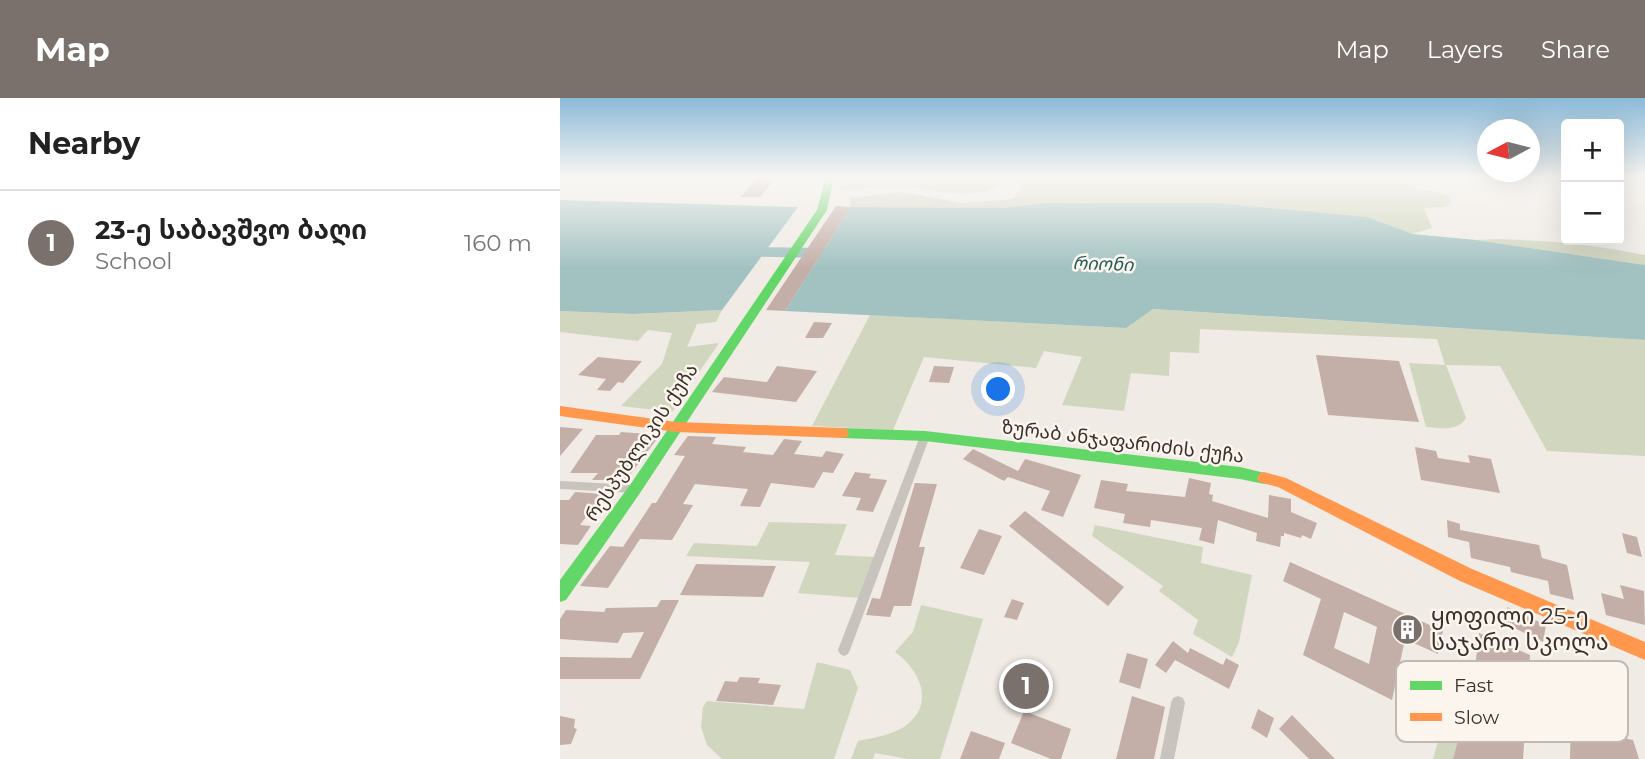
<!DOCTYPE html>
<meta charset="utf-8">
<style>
body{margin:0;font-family:Montserrat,"Noto Sans Georgian",sans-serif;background:#f2f2f2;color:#222}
.controls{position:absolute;right:21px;top:21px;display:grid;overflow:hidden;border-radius:7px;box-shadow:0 7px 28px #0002}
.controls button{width:63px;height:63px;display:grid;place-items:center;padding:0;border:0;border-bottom:2px solid #e0e0e0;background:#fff;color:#222;font:35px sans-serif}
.compass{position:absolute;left:917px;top:21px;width:63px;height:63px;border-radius:50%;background:#fff;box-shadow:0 7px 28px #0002;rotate:263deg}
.you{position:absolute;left:439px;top:292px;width:24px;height:24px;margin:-18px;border:5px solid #fff;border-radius:50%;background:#1a73e8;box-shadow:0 0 0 10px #1a73e833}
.badge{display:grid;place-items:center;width:46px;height:46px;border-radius:50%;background:#7a716c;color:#fff;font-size:23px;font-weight:700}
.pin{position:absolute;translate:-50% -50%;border:4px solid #fff;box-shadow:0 2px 7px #0006}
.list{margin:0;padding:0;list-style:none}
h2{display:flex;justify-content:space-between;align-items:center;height:91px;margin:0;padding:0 28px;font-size:30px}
h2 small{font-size:23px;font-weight:400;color:#767676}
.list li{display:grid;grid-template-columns:46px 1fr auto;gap:21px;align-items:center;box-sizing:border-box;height:105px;padding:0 28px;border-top:2px solid #e0e0e0}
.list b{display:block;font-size:26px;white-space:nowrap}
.list p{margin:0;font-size:23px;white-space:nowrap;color:#767676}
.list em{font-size:23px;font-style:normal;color:#767676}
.map{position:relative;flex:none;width:1085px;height:661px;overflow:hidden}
header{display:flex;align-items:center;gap:42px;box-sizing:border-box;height:98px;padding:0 35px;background:#7a716c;color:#fff}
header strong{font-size:33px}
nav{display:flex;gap:38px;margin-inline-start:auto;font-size:24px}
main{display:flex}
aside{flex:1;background:#fff}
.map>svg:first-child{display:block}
.green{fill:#d1d6bf}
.water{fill:#a1c2c1}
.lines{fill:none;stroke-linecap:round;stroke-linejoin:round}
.river{fill:#a1c2c1;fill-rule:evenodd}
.building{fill:#c3afa7;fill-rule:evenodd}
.street{fill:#c9c3be;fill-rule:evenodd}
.fast{fill:#63d668;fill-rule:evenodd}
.slow{fill:#ff974d;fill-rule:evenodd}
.labels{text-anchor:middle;stroke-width:5;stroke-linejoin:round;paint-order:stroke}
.far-water-label{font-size:18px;font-style:italic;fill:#1f5a5e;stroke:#fbf5ee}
.street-label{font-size:19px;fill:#3b302b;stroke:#fbf5ee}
.near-poi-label{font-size:23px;fill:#3b302b;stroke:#fbf5ee;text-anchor:start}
.key{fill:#fbf5ee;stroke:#c1bab4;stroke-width:2}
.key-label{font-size:19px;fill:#3b302b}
</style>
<header>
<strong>Map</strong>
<nav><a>Map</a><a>Layers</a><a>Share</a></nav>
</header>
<main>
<aside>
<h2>Nearby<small></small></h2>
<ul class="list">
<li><span class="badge">1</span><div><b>23-ე საბავშვო ბაღი</b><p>School</p></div><em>160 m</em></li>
</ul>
</aside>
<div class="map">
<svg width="1085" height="661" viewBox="0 0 1085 661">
<rect width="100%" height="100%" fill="#f0ebe5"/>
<g class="green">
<path d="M278 79H441L438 88C406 106 371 88 336 88 319 88 300 91 282 93L275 84Z"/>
<path d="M460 79H832C854 94 866 89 889 98L891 104 886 109 864 110 872 130 852 136 807 119 520 104 442 110 291 109 290 100 341 94 402 105 453 101 462 89Z"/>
<path d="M938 141C987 142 1037 147 1085 157V167L916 142Z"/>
<path d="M592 211 1085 242V358L987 353 940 268 886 267 906 320C897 334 881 330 866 329L849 265 885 267 877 241 640 231 639 255 610 254 609 278 571 275 564 313 502 307 522 259 484 253 476 270 364 259 333 332 252 328 310 217 566 230Z"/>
<path d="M162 212 156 224 137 226 127 249 159 245 112 314 61 308 102 266 112 235 88 232 78 243 0 234V213L73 216Z"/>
<path d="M209 424 287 426 275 457 315 459 299 500 238 495 250 464 126 458 134 445 197 448Z"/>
<path d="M535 427 643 449 641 465 692 477 679 544 672 559 633 536 638 522 599 493 603 488 532 438Z"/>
<path d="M361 507 423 521 380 661H348L315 655 313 661H291L298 643C316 639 336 637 350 624 375 602 357 569 335 554L353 534Z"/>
<path d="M257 564 290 572 298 590 274 661H162L147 647 141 629 143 609 147 603 244 611Z"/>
<path d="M888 608 911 621 899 661H873Z"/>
</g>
<g class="water">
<path d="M0 102 238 109 162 212 73 216 0 213Z"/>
<path d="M486 105H656L807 119 853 136 916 142 1085 167V242L593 211 566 230 225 213 291 109 442 110Z"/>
</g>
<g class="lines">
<path class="river" d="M175 149 273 150 282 155 273 160 169 158 166 154 169 150Z"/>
</g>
<g class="building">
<path d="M196 81H215L200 99H181Z"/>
<path d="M276 108 291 109 225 213 206 212Z"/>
<path d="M254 224 272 225 263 240H245Z"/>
<path d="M756 257 839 263 859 324 768 317Z"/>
<path d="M38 259 66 262 82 263 63 285 58 284 50 293 37 292 46 281 18 277Z"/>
<path d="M217 268 257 273 236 304 152 294 164 279 207 284Z"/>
<path d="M374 268 394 269 389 285 369 284Z"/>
<path d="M0 329 23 331 0 358Z"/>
<path d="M61 334 87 336 84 340 97 341 66 382H32L38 375H10L36 337H59Z"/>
<path d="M128 338 156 339 152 346 186 349 183 354 213 357 224 341 242 343 234 356 262 359 266 353 284 356 273 375 263 374 254 390 211 385 200 409 180 408 188 391 135 386 123 406 133 407 112 442 80 441 48 490 20 488 50 448 63 449 92 405H96L125 358 114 357Z"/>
<path d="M855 349 876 353 878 360 910 365 908 357 931 361 940 395 861 382Z"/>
<path d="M413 351 458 373 465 361 521 377 503 419 481 412 490 393 448 379 444 383 403 361Z"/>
<path d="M295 374 311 376 309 380 327 382 313 414 296 412 301 400 282 398Z"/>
<path d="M629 380 651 385 649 396 653 397 652 403 708 420 709 397 731 401V414L757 425 751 441 742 437 741 440 724 435V438H721L720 449 696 443 697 435 658 422 654 446 639 442 642 430 591 422 590 429 563 425 565 416 534 410 541 382 568 386 566 393 625 399Z"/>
<path d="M355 385 377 386 359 449H365L351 508H334L330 519 306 517 312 500 320 501Z"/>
<path d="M15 394 43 396 20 427 31 428 18 447 0 446V402H9Z"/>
<path d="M465 413 564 489 548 508 449 428Z"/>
<path d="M887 422 900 426V432L979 447 982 460 1007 467 1014 502 990 496 988 483 951 474 950 469 911 460 909 444 888 439Z"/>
<path d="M419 431 442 438 424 477 400 470Z"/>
<path d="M1062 435 1077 439 1082 459 1067 455Z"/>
<path d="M730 464 883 533 878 556 845 541 832 602 743 557 761 501 723 483ZM784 514 817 529 809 566 774 550Z"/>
<path d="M136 466 216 468 203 499 120 497Z"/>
<path d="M1060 487 1084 493 1085 527 1046 517 1041 495 1064 501Z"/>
<path d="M452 501 464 505 457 522 444 519Z"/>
<path d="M101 502H119L80 581H0V559L71 560 84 534 63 535 58 545 0 541V521L6 512 44 514 46 510 97 509Z"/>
<path d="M947 509 986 527 983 544 944 525Z"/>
<path d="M919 535 970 557 963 661H893L913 588Z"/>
<path d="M613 543 628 555 630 550 663 567 666 560 679 567 669 591 615 562 606 575 595 567Z"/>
<path d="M567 555 588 561 580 591 559 584Z"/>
<path d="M180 579 200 580 198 585 221 587 213 607 156 603 165 583 177 584Z"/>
<path d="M1012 580 1061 602 1063 640 1073 642 1079 661H1010Z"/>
<path d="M572 598 605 609 594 661H556Z"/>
<path d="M698 611 714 620 707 640 691 630Z"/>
<path d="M464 613 511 631 501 661H491L451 645Z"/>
<path d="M732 617 775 661H749L719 631Z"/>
<path d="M0 618 15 621 14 630 17 631 11 646 0 647Z"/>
<path d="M411 633 445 645 439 661H400Z"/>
</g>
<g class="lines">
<g class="street">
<path d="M365 334 368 335 370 338 290 552 288 556 284 558 280 556 278 552 360 338 362 335Z"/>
<path d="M0 383 75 387 79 388 80 391 79 394 75 395 0 391Z"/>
<path d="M618 598 623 600 625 605 614 661H600L611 605 613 600Z"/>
</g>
<g class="fast">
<path d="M266 79H274L267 112 80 395 6 502 0 504V482L70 387 257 112Z"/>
<path d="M282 330 365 333 680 369 709 376 711 380 709 384 704 386 680 381 365 343 282 340 277 339 275 335 277 331Z"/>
</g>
<g class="slow">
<path d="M0 308 116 324 282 330 287 331 289 335 287 339 282 340 116 334 0 318Z"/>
<path d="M704 374 726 380 912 471 1085 544V562L900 483 718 389 699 384 697 380 699 376Z"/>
</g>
</g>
<linearGradient id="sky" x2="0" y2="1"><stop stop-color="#8bbad8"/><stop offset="0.46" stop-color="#f8f6f3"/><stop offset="1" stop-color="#f8f6f3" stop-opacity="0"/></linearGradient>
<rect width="1085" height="171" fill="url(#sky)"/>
<defs>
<symbol id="building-disc" viewBox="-11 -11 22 22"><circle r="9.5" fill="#7a716c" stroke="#fbf5ee"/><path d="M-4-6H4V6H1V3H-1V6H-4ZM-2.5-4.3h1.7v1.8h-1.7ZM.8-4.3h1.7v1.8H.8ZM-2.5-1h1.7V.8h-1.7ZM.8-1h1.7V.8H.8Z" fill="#fff"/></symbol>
</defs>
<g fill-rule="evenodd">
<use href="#building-disc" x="830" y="514" width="35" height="35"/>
</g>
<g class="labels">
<g class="far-water-label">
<text transform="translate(543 166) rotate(2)" y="6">რიონი</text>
</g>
<g class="street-label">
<text transform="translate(563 343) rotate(7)" y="7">ზურაბ ანჯაფარიძის ქუჩა</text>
<text transform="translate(81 344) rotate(-56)" y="7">რესპუბლიკის ქუჩა</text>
</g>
<g class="near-poi-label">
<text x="871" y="526">ყოფილი 25-ე<tspan x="871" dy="26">საჯარო სკოლა</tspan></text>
</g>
</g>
<rect x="836" y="563" width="232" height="81" rx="10" class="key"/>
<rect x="850" y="583" width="32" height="9" fill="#63d668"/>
<rect x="850" y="615" width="32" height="8" fill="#ff974d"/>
<g class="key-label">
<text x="894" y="594">Fast</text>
<text x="894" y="626">Slow</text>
</g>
</svg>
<div class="controls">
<button>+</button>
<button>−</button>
</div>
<svg class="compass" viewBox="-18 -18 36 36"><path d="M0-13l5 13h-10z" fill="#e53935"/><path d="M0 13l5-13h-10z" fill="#767676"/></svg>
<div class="you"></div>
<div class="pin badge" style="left:466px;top:588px">1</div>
</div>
</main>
